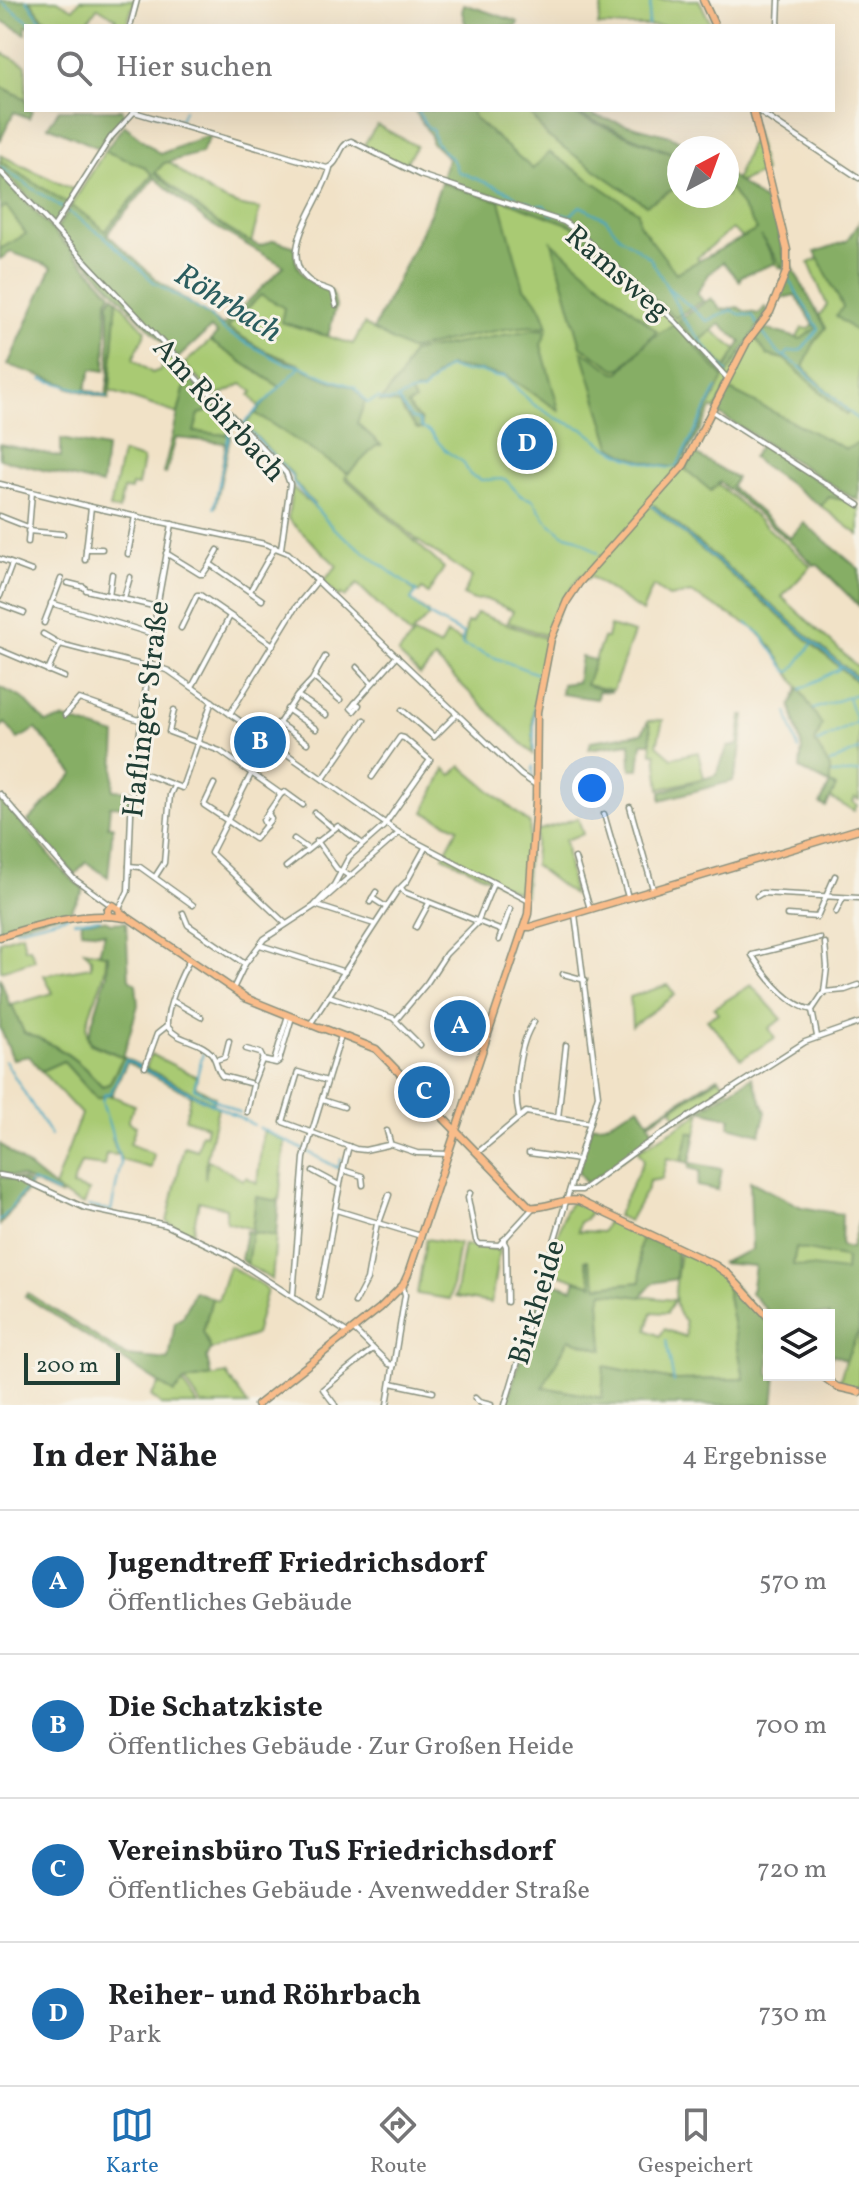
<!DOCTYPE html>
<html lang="de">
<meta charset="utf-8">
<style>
body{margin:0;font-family:Vollkorn,serif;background:#f6f6f6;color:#202124}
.controls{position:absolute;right:24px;bottom:24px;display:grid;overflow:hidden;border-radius:0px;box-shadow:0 8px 32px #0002}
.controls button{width:72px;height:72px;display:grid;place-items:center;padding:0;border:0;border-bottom:2px solid #e0e0e0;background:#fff;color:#202124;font:40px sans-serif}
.compass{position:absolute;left:667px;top:136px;width:72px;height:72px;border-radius:50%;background:#fff;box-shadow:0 8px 32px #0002;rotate:41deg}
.scale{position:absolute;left:24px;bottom:20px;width:96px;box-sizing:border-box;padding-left:8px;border:4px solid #1f3d34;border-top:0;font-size:22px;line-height:28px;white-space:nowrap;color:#1f3d34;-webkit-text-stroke:6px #f7f3e8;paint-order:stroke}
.you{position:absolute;left:592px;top:788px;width:28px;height:28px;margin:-20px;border:6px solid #fff;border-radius:50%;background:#1a73e8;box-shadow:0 0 0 12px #1a73e833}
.badge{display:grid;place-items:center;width:52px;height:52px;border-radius:50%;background:#1f6fb2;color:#fff;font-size:26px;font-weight:700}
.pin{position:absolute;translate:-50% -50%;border:4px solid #fff;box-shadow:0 2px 8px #0006}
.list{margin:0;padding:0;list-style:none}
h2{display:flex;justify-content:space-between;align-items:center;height:104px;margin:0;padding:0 32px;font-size:34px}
h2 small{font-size:26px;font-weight:400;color:#757577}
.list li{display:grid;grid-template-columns:52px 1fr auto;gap:24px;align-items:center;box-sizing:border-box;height:144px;padding:0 32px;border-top:2px solid #e0e0e0}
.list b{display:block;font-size:30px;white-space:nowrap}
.list p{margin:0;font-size:26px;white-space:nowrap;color:#757577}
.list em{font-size:26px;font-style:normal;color:#757577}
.icon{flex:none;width:44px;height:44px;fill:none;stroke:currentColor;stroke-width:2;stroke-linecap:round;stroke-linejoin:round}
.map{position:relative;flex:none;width:859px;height:1405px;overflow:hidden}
.search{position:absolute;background:#fff;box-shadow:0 8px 32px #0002;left:24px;right:24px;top:24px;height:88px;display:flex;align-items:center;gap:20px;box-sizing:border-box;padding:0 28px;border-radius:0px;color:#757577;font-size:30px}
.sheet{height:680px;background:#fff}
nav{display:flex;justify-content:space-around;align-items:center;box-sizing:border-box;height:112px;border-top:2px solid #e0e0e0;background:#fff;font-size:22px;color:#757577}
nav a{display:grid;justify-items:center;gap:4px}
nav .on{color:#1f6fb2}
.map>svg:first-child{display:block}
.green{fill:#a9ca73;stroke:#648454;stroke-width:2}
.forest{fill:#86ae65;stroke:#52764c;stroke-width:2;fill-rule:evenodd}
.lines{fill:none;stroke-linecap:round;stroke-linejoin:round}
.stream{stroke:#43a7c3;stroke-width:2}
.minor-casing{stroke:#88907e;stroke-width:7}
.major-casing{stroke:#88907e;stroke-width:9}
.minor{stroke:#fff;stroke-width:4}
.major{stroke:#f9bc8a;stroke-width:6}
.labels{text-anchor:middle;stroke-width:6;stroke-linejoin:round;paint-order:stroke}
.street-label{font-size:30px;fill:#1f3d34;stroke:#f7f3e8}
.water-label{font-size:32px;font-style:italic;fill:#2a5d5f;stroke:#f7f3e8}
</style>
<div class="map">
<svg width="859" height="1405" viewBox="0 0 859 1405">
<rect width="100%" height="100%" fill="#f7f3e8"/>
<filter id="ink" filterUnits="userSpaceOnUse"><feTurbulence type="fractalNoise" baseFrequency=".0125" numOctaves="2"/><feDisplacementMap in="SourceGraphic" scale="16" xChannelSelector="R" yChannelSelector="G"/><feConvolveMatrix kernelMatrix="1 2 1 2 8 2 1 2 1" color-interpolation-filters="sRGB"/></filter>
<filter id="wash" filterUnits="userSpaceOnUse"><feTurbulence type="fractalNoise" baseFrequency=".006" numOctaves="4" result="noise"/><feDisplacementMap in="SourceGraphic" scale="32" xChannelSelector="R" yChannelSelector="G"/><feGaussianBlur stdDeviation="1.8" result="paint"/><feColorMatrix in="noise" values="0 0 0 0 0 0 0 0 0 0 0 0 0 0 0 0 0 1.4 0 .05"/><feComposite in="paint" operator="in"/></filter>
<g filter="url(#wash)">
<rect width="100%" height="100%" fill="#f1e2c7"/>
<g class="green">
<path d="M30 0H57L73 9 80 0H135L126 26H114L116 18 98 7 84 26C54 26 46 27 30 0Z"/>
<path d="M603 0H699L712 26H598Z"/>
<path d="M0 52 26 65V99L0 86Z"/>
<path d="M418 110H591L597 122 679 148V196H727V175L772 208 786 261 780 268 732 229 697 258 700 262 685 269 657 293 692 324 698 319 743 355 755 337 758 342 794 343 802 328 810 329 827 305 809 263 845 246 859 223V501L712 408 686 456 811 566 782 597 859 668V800L855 798 853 802 857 805 854 811 830 798 835 787 800 769 802 748 791 706 799 688 772 647 755 629 691 593 669 597 653 586 642 612 591 577 587 579 581 575 564 598 547 636 508 622 513 611 485 599 474 600 463 595 472 577 418 541 346 476 345 478 444 568 428 594 422 589 419 593 408 586 416 592 411 600 428 613V617L410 635 357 584 345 597 341 594 338 597 323 582 337 566 288 519 292 487 314 507V504L294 482 292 474 245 425 266 401 259 407 250 395 253 392 242 384 216 397 184 364 210 341 280 387 301 365 263 350 227 327 261 294 285 308 282 322 345 342 353 344 364 324 373 330 430 214 450 157 433 139Z"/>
<path d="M377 125 416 146 404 166 366 147 365 143Z"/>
<path d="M755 132 764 172 740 182 736 179Z"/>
<path d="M105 151 143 166 153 174 105 232 93 220 71 206Z"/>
<path d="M0 155 76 191 68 204 2 162Z"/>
<path d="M169 162C198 185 222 206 260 209L251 243 210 218 155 172 164 163Z"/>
<path d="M6 205 27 234 0 249V210Z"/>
<path d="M117 299 146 331 133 359 152 373 160 370 168 354 188 374 178 414 110 391Z"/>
<path d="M220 408 232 420 228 435 194 432 199 414Z"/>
<path d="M122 453 143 459 138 486 132 485 131 490 123 489 119 510 110 508Z"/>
<path d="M829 497 849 501 859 508V535L821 506Z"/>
<path d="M477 613 547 639 533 713V754L435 659 420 675 398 654 414 634 440 647 447 634 460 640 463 645 467 622 471 623Z"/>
<path d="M610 626 634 633 613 690 586 685 603 638H607Z"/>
<path d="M663 720 657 745 672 758 698 752 704 778 660 789 656 753H652L650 725 647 723 648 721Z"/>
<path d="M461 766 530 824 525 896 443 856 458 828 424 812 445 769 452 775Z"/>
<path d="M578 818 583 834 565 840 573 895 534 865 536 831Z"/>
<path d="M22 934 25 949 30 948 35 960 1 971 0 941Z"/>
<path d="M84 950 106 954C106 960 106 968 104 974 100 995 79 1023 90 1044L123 1057 109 1084 102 1086C80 1061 57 1043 24 1033L12 1005 53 993 44 975 91 967V958Z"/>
<path d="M668 985 675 995 632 1026 630 997Z"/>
<path d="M751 985 782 1019 769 1028 775 1038 741 1059 707 1019 718 1013 714 1008Z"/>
<path d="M151 1054 197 1077 195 1086 215 1097 213 1103 146 1068Z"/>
<path d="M63 1061 97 1099 108 1094 134 1105 128 1122 136 1126 130 1144 154 1154 151 1168 121 1160 112 1138 118 1155 106 1154 104 1166 81 1163 72 1186 89 1191 84 1205 72 1200 54 1188 81 1114 41 1071Z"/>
<path d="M719 1078 728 1089 679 1121 672 1109Z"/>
<path d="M191 1094 218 1107 205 1166V1179L208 1160 243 1180 246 1177 257 1183 263 1131 285 1141 279 1201 256 1197 252 1229 226 1222V1208L199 1201 192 1235 167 1222 184 1146 197 1150 201 1134 205 1135 207 1126 185 1119Z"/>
<path d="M701 1110 696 1134 689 1132 682 1161 667 1158 662 1179 649 1181 648 1187 629 1221 617 1216 644 1160 638 1151 691 1119Z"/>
<path d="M572 1202 591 1210 586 1219 580 1222 578 1231 602 1232 608 1219 642 1235 639 1252 642 1282 597 1286 585 1261 594 1286 547 1270 565 1211Z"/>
<path d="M251 1232 276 1236 272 1280 247 1264Z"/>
<path d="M426 1239 459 1244 450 1299 417 1294Z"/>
<path d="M464 1245 499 1250 491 1303 455 1297Z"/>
<path d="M797 1247 843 1257 846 1259 845 1272 792 1265Z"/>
<path d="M680 1252 705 1263 724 1275 744 1379 673 1380 604 1366 603 1398 542 1387 569 1339 603 1349 600 1301 603 1292 674 1300 667 1313 652 1312 647 1330 660 1336 664 1329 686 1337 685 1321C668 1309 678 1272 680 1252Z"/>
<path d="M229 1266 264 1286 267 1290 255 1335 211 1350 203 1332 212 1298 218 1300Z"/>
<path d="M859 1330V1389L839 1383 849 1349Z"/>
<path d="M226 1374 248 1405H202L185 1381Z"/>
<path d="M160 1383 174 1393 183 1383 198 1405H161L151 1396Z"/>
</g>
<g class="forest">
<path d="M0 0H30L44 20 54 26H26V34L0 20Z"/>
<path d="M464 4 518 22 517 26H466L462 12Z"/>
<path d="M0 86 26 99V110H32L29 118 14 112 0 141Z"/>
<path d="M59 110H123L124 118 101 149 48 126Z"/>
<path d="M414 110H471L475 119 533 169 549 152 638 212 639 224 676 273 757 230 727 184V173L773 208 785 260 784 270 761 236 776 263 741 276 740 281 723 262 709 274 697 293 703 301 675 318 571 225 496 197 441 180 448 158 431 142V136Z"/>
<path d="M527 110H564L679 157V186L646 205 547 136Z"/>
<path d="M568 110H591L594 116 670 136 693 148H679V156Z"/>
<path d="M124 125 160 154 206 136 210 137 201 153 164 163 155 173C188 200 220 231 260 246L274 240 296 247C291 272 312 285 332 292L336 306 328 336 281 322 284 308 261 295 227 328 263 350 331 381 354 387 365 402 357 423 381 445 376 446 348 474 255 413 280 387 210 341 217 334 211 328 178 358 58 232 57 228 71 206 93 220 105 231 153 175 143 166 105 151ZM155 178 207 222 284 266 223 326 156 279 107 234Z"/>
<path d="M0 161 68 204 55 224 52 225 38 207 0 169Z"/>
<path d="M0 174 111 293 107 301 105 371 92 369 85 389 106 396 109 373V302L113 295 117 299 109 399 67 387 68 385 8 365 52 267 11 252 0 259V249L26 234 6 206 0 210Z"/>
<path d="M441 183 500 201 524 288C538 297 544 312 548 327 517 322 443 343 409 350L373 330 430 214Z"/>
<path d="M859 222V334L836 316 843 307 815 252 847 241Z"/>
<path d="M552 242 657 331 622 368 616 369 581 346Z"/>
<path d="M792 267 826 328 815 341 803 367 849 412 846 415 784 359 767 355 755 337 762 328 801 339 816 328 795 295 778 299Z"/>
<path d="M711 298 721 310 738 307 744 311 759 314 765 307 768 311 726 376 678 321ZM720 324 741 342 726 368 700 341Z"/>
<path d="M675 323 724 378 678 468 657 465 628 456 611 446 582 351 615 372H620L649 340Z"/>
<path d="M536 329 547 330 541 345 559 410 504 375C494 376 487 371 477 370 467 369 459 368 449 366 438 372 431 382 422 391L416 390 411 394 415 401 408 405 412 412 421 420 422 429H417L404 413 400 404 380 402 400 377 412 352Z"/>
<path d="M188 374 220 408 199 414 194 432 228 435 231 423 233 424 215 508 226 443 176 438 166 474 163 473Z"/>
<path d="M726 388 846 449 859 443V495L853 498 718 413 716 409Z"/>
<path d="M61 439 106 448 102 485 0 459V444L61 457Z"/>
<path d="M761 444 849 501 829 497 821 506 752 458Z"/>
<path d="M694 453 736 478 731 487 790 538 804 523 859 569V606L817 564 814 565 788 540 720 482 711 491 685 469Z"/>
<path d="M654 505 859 679V684L652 507Z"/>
<path d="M581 657 595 660 586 685 612 692 598 691 597 699 561 694 562 684 577 682Z"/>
<path d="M0 687 24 699 46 723 65 719 116 735 113 790 130 791 129 807 110 806 108 826H113L108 877 86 862 75 875 28 821 74 774 36 729 18 739 5 723 0 728Z"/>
<path d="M799 688 822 725 815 742 830 768V784L836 787 826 807 820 804 830 784 800 769 802 748 791 706Z"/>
<path d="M742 715H745L739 760 733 781 661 800V792L716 775 728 747 738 745Z"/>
<path d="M647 723 650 725 651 743H642L639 769H631L630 743 589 749 591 741 642 733Z"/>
<path d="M0 798 64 872 84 890 69 913 50 916 0 931Z"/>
<path d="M104 920 111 923 126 922 129 979 136 984 138 1005 123 1057 192 1092 191 1095 127 1062 111 1096 108 1094 97 1099 63 1061 41 1071 29 1056 13 1059 0 1028V977L10 1006 12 1005 24 1033C56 1043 80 1061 102 1086L109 1084 123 1057 91 1043 88 1036 107 974 108 955 99 953 105 933 81 931 82 921Z"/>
<path d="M717 1077 719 1078 649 1123 655 1136 587 1184 578 1172 591 1126 606 1124 639 1106 648 1121Z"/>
<path d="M752 1077 766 1112 760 1134 729 1126 731 1118 701 1110Z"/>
<path d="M689 1132 696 1134 690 1163 722 1169 718 1190 697 1186 700 1171 689 1168 690 1163 682 1161Z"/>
<path d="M0 1144 62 1194 61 1196 21 1177 0 1174Z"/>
<path d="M0 1177 21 1180 31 1185 0 1225Z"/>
<path d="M750 1181 801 1207 842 1214 841 1246 851 1248 859 1220V1330L846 1360 833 1354 829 1361V1315H771L751 1293 755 1266 720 1263 752 1250ZM796 1248 843 1257 846 1259 845 1271 793 1265Z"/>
<path d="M256 1197 279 1201 276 1236 252 1232 247 1264 241 1260 246 1231 252 1232Z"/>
<path d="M642 1235 677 1251 676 1279 653 1283 641 1297 603 1292 600 1301 603 1350 569 1339 543 1387 602 1398 604 1366 673 1380 744 1379 724 1275 769 1324V1375H776L773 1405H506L544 1280 573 1289 576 1280 593 1285 585 1260H588L598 1286 641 1282 639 1252Z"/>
<path d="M194 1291 212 1298 203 1332 211 1350 207 1358 211 1376 185 1381 174 1393 25 1296 28 1293 126 1356 169 1360 175 1322 183 1317Z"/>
</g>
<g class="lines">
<g class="stream">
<path d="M27 0 42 22 48 26"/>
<path d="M0 1 35 26"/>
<path d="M648 26 651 0"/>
<path d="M143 110 180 120 184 110"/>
<path d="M417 110 426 125 433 131C433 149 455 155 457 171L509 192 516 197V202L528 201 535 206 544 205 551 214 571 215 580 206 606 219 619 236 650 258 667 287 707 321 732 310 739 314 753 316 757 324"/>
<path d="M0 167 64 209"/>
<path d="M67 211 104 236 155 283 208 315 226 332 284 363 301 366 325 377 355 387 367 403 379 398"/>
<path d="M667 287 684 320 727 373"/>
<path d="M760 329 776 351 799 366 859 421"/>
<path d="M785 356 788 352 801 350 819 329 787 277"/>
<path d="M301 366 243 424 291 475 293 482 333 528 417 592 411 600 430 616 463 634 462 645 540 675 534 712V751"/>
<path d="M42 379 107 397"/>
<path d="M380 400C399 406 404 390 422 392L447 367 466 372 480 371 496 377 504 376 533 404 556 418 585 430 604 445 627 457 653 465 670 468 677 466 717 388"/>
<path d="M398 400 411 418 419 421 422 428 430 432 446 451 463 462 470 475 481 480 505 479 521 496 533 500 546 520 563 534 577 538 598 553"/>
<path d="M237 426 285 476"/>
<path d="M652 506 859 681"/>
<path d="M214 508 232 420"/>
<path d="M746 623 761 634 788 672 792 671 812 644"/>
<path d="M801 689 839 669V666"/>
<path d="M848 698 859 728"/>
<path d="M814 709 859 693"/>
<path d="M787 712 798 749"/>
<path d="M818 742 857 722"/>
<path d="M830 763 859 750"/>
<path d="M832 774 859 772"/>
<path d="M533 777V766"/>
<path d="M74 921 100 919"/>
<path d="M16 929 68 916"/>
<path d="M203 1053 194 1088 240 1113"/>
<path d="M5 1061 51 1136"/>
<path d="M259 1128 304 1150"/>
<path d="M308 1152 338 1168 341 1159"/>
<path d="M88 1206 111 1211 121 1163 102 1102 104 1095 110 1093 126 1060 254 1125"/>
<path d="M0 1221 32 1181 57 1193"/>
<path d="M666 1340 674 1382"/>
</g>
</g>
</g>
<g filter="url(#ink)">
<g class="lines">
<defs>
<g id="minor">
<path d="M778 24 779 0"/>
<path d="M130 26 137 0"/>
<path d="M754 111H758L859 178"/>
<path d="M134 112 327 168C340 164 338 145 351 141L420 175 564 222 577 231 675 321 728 379"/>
<path d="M330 168C323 201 268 260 316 285 322 288 327 288 333 292L336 305"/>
<path d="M0 171 286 473 290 484 281 549"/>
<path d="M53 228 111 137 134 112"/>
<path d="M712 411 859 505"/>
<path d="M0 484 91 507 265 544 288 553 521 775 536 785"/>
<path d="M0 516 28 527"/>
<path d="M28 531 63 534"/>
<path d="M28 542 32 492"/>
<path d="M86 549H102"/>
<path d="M166 553 200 574H203L210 564 262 600"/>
<path d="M128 554 135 516"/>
<path d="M0 559 32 571"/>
<path d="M85 560 91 507"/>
<path d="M210 564 218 550"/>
<path d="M68 583 84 587 86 590 157 607"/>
<path d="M250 591 275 547"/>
<path d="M0 596 12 564"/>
<path d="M109 596 112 574"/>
<path d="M124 598 130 577"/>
<path d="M51 603 153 634"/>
<path d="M0 604 24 613"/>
<path d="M44 623 61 579"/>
<path d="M181 628 197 595H200L273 645"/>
<path d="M43 634 60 644 149 667"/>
<path d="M0 650 64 677"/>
<path d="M149 664 169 671 399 833 529 901"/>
<path d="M357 667 372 683"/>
<path d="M48 671 60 644"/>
<path d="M314 678 340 700"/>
<path d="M192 687 230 616"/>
<path d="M298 696 326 715"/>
<path d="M355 703 397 656"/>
<path d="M355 703 359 705 354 711 351 708Z"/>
<path d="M287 709 316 729"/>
<path d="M174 710 169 732 220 751 281 794 285 792 303 805"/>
<path d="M402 710 434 737 457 714"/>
<path d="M230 714 295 608 318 580"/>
<path d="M65 715 79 699 142 721"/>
<path d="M278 723 307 743"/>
<path d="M135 770 182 788 212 701"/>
<path d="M372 777 400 737 404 738 430 760 383 827 349 857 334 885 315 905 374 924"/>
<path d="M323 779 364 720"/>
<path d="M214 784 204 805 255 839 271 819 268 813 281 794"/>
<path d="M0 794 73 878 112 906"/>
<path d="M630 807 653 889"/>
<path d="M315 813 334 829"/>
<path d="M604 814 628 897"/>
<path d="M266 826 263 820 268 813"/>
<path d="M294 839 308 849"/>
<path d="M317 841 337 869 350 876"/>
<path d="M575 858 590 909"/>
<path d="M129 866 140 867 193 905"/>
<path d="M286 867 338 826 363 844"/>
<path d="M155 877 164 863 170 795 174 786"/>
<path d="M401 888 404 892 502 931"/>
<path d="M757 896 762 893 859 898"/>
<path d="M372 898 386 907"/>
<path d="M370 902 376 892"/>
<path d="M119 909 128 891 132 789 157 607 172 524"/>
<path d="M836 912 843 898"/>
<path d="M183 913 188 925 245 964"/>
<path d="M787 915 817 917 835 876"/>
<path d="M286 924 211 853 270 737 297 696 312 680 325 657"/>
<path d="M416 927 429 903"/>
<path d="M499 940 510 909"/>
<path d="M260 945 345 972"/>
<path d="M190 960C181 974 166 1009 167 1026 178 1042 198 1039 211 1053 217 1060 216 1069 222 1076L249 1083"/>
<path d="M563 974 585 980"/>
<path d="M233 989 245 964 264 939 322 901 399 833"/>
<path d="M824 992 845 990 859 985"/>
<path d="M329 996 393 1018 420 1045"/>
<path d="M173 1001 201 1017"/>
<path d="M812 1010C788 1005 765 975 752 955L820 938"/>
<path d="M396 1020 427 983 446 954 477 923 493 884"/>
<path d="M311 1023 397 891 407 881 425 848"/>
<path d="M817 1036 812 1010 824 992 827 967 825 943"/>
<path d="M246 1049 260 1053 263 1059"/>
<path d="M216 1060 225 1057 229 1041"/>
<path d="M274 1062 288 1015"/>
<path d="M145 1067 157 1034 167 1026"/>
<path d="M254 1081 262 1060 276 1063 279 1061 292 1017"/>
<path d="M327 1081 298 1072 283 1122 356 1149 365 1150 388 1145 390 1142 387 1131"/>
<path d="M322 1100 344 1107"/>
<path d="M247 1112 253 1085"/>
<path d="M519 1116C513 1092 519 1042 534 1022"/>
<path d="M558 1118 566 1045"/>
<path d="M390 1144 417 1153 449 1154"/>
<path d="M477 1153 526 1112 590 1123"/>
<path d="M529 1153 579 1160"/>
<path d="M343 1170 362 1176 363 1185"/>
<path d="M313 1171 339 1185"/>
<path d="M0 1175 22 1179 85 1208 166 1225 225 1253 348 1333"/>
<path d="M570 1190H582L637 1150 805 1042 859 1023"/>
<path d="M470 1193 468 1198 476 1240 479 1244 499 1245 533 1208"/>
<path d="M336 1210 421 1236"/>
<path d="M379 1223 389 1195"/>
<path d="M503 1240 506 1246 507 1302"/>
<path d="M293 1295 304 1158 341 1036"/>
<path d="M319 1298C330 1248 335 1196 349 1146"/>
<path d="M355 1303 367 1280 377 1223"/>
<path d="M354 1330 389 1364 394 1365"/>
<path d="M391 1383 433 1392"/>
<path d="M475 1398 479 1402 491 1405"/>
<path d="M335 1405 323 1389 373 1349"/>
<path d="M387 1405 405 1295 403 1286"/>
<path d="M505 1405 598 1095 575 914"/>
</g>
<g id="major">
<path d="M703 0 715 26"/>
<path d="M120 912 246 998"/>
<path d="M109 916 107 910 113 905 119 909 120 915"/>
<path d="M524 927H530L859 829"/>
<path d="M0 937C39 924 85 911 125 918"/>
<path d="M243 997 322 1029"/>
<path d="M320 1027 376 1049 530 1207C548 1209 562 1197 580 1201"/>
<path d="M577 1200 715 1265 729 1275 769 1318"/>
<path d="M821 1375 837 1387 859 1392"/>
<path d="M257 1405 380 1308 403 1285 408 1274 528 914 536 801 537 712 551 639 567 601 579 583 684 465 747 342 770 312 787 270V250L753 110"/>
</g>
</defs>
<use href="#minor" class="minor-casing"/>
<use href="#major" class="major-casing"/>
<use href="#minor" class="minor"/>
<use href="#major" class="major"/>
</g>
</g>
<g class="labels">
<g class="street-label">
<text transform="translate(618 272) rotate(41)" y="10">Ramsweg</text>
<text transform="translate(220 409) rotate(48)" y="10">Am Röhrbach</text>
<text transform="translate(145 709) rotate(-83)" y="10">Haflinger Straße</text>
<text transform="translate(536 1302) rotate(-73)" y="10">Birkheide</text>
</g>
<g class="water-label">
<text transform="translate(229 302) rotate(32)" y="11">Röhrbach</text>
</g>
</g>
</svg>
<div class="controls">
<button><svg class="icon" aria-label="layers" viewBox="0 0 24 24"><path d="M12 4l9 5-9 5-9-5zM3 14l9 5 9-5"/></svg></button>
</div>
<svg class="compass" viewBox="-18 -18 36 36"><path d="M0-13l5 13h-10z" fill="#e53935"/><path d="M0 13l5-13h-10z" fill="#757577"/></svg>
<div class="scale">200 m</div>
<div class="you"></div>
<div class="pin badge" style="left:460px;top:1026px">A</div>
<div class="pin badge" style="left:260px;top:742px">B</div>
<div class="pin badge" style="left:424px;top:1092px">C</div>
<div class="pin badge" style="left:527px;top:444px">D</div>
<div class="search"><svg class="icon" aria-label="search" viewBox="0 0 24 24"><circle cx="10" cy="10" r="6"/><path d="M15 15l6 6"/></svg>Hier suchen</div>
</div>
<section class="sheet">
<h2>In der Nähe<small>4 Ergebnisse</small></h2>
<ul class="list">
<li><span class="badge">A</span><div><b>Jugendtreff Friedrichsdorf</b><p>Öffentliches Gebäude</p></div><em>570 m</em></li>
<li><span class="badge">B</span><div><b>Die Schatzkiste</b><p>Öffentliches Gebäude · Zur Großen Heide</p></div><em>700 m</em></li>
<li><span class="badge">C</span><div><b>Vereinsbüro TuS Friedrichsdorf</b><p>Öffentliches Gebäude · Avenwedder Straße</p></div><em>720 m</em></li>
<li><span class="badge">D</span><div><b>Reiher- und Röhrbach</b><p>Park</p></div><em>730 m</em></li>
</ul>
</section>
<nav>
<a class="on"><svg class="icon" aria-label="map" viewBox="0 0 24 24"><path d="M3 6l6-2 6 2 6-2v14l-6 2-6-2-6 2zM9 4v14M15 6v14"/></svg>Karte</a>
<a><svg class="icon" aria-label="directions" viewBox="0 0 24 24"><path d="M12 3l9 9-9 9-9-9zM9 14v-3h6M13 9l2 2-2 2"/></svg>Route</a>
<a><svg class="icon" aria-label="saved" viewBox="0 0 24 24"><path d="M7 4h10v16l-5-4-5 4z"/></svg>Gespeichert</a>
</nav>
